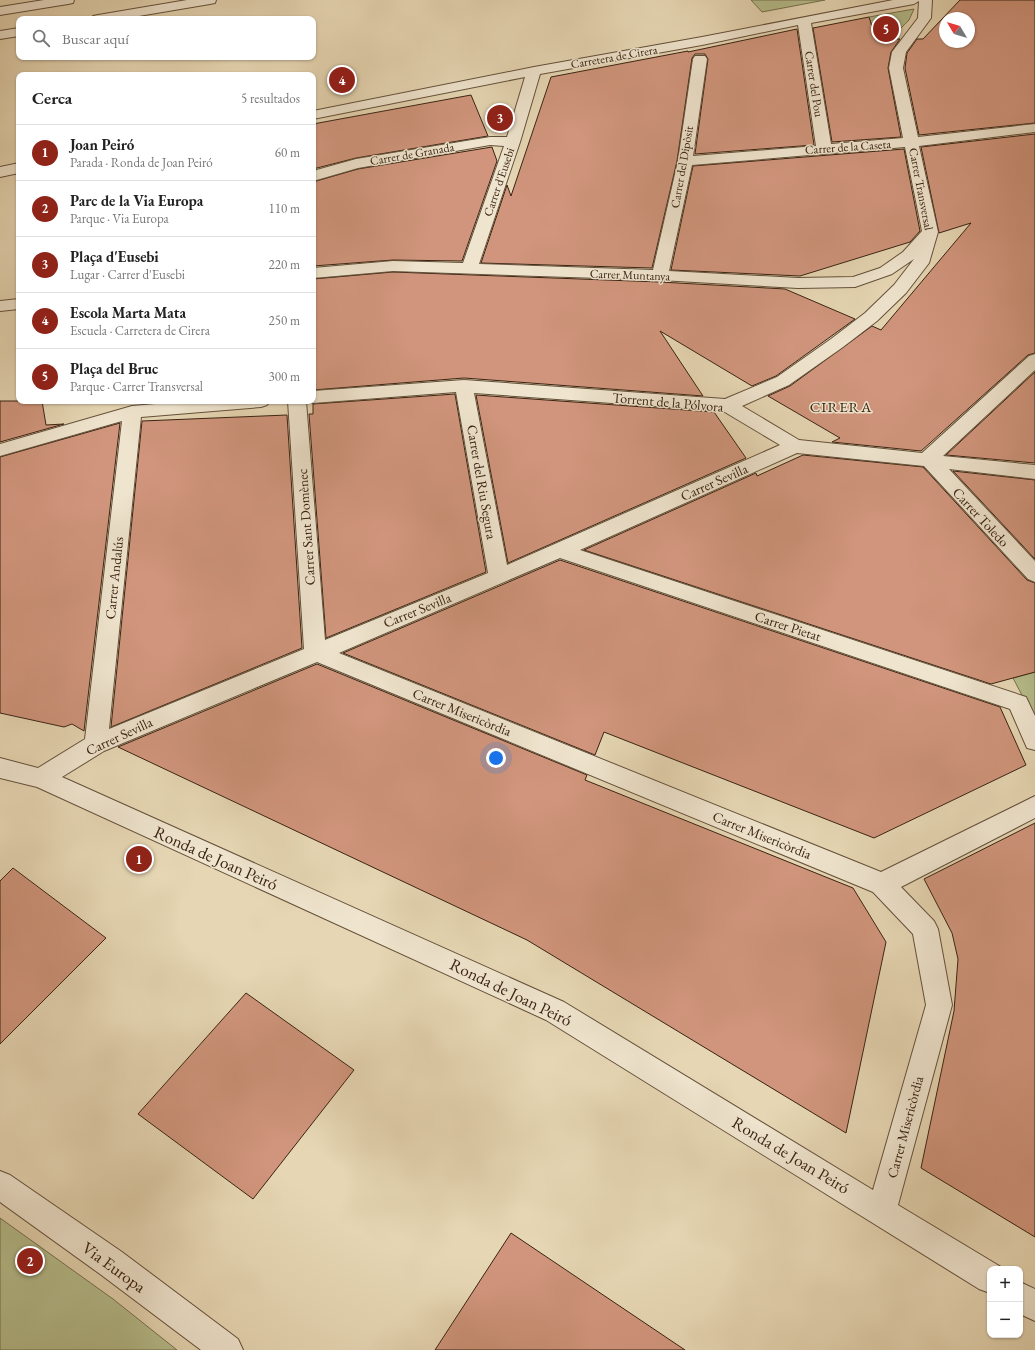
<!DOCTYPE html>
<html lang="es">
<meta charset="utf-8">
<style>
body{margin:0;font-family:"EB Garamond",serif;background:#f6f6f6;color:#222}
.controls{position:absolute;right:12px;bottom:12px;display:grid;overflow:hidden;border-radius:8px;box-shadow:0 1px 3px #0004}
.controls button{width:36px;height:36px;display:grid;place-items:center;padding:0;border:0;border-bottom:1px solid #e0e0e0;background:#fff;color:#222;font:20px sans-serif}
.compass{position:absolute;left:939px;top:12px;width:36px;height:36px;border-radius:50%;background:#fff;box-shadow:0 1px 3px #0004;rotate:308deg}
.you{position:absolute;left:496px;top:758px;width:14px;height:14px;margin:-10px;border:3px solid #fff;border-radius:50%;background:#1a73e8;box-shadow:0 0 0 6px #1a73e833}
.badge{display:grid;place-items:center;width:26px;height:26px;border-radius:50%;background:#8f2418;color:#fff;font-size:13px;font-weight:700}
.pin{position:absolute;translate:-50% -50%;border:2px solid #fff;box-shadow:0 1px 4px #0006}
.list{margin:0;padding:0;list-style:none}
h2{display:flex;justify-content:space-between;align-items:center;height:52px;margin:0;padding:0 16px;font-size:17px}
h2 small{font-size:13px;font-weight:400;color:#767676}
.list li{display:grid;grid-template-columns:26px 1fr auto;gap:12px;align-items:center;box-sizing:border-box;height:56px;padding:0 16px;border-top:1px solid #e0e0e0}
.list b{display:block;font-size:15px;white-space:nowrap}
.list p{margin:0;font-size:13px;white-space:nowrap;color:#767676}
.list em{font-size:13px;font-style:normal;color:#767676}
.icon{flex:none;width:22px;height:22px;fill:none;stroke:currentColor;stroke-width:2;stroke-linecap:round;stroke-linejoin:round}
.map{position:relative;flex:none;width:1035px;height:1350px;overflow:hidden}
.search{position:absolute;background:#fff;box-shadow:0 1px 3px #0004;left:16px;top:16px;width:300px;height:44px;display:flex;align-items:center;gap:10px;box-sizing:border-box;padding:0 14px;border-radius:8px;color:#767676;font-size:15px}
.panel{position:absolute;background:#fff;box-shadow:0 1px 3px #0004;left:16px;top:72px;width:300px;height:332px;border-radius:8px}
.map>svg:first-child{display:block}
.green{fill:#b6bd8c;stroke:#78704f}
.building{fill:#d0957c;stroke:#392312;fill-rule:evenodd}
.lines{fill:none;stroke-linecap:round;stroke-linejoin:round}
.street-casing{stroke:#64503a;stroke-width:2}
.street{fill:#efe4ce;fill-rule:evenodd}
.labels{text-anchor:middle;stroke-width:3;stroke-linejoin:round;paint-order:stroke}
.far-street-label{font-size:12px;fill:#392312;stroke:#efe4ce}
.street-label{font-size:14px;fill:#392312;stroke:#efe4ce}
.neighbourhood-label{font-size:15px;letter-spacing:1px;fill:#392312;stroke:#efe4ce}
.near-street-label{font-size:17px;fill:#392312;stroke:#efe4ce}
</style>
<div class="map">
<svg width="1035" height="1350" viewBox="0 0 1035 1350">
<rect width="100%" height="100%" fill="#e6d6b3"/>
<filter id="stains"><feTurbulence type="fractalNoise" baseFrequency=".005" numOctaves="4"/><feColorMatrix values="0 0 0 0 .2 0 0 0 0 .09 0 0 0 0 .02 0 0 0 .5 -.17"/></filter>
<radialGradient id="worn" r=".72"><stop offset=".6" stop-color="#630" stop-opacity="0"/><stop offset="1" stop-color="#630" stop-opacity=".3"/></radialGradient>
<g class="green">
<path d="M751 0H825L762 12Z"/>
<path d="M914 9 909 20 890 39H876L869 17Z"/>
<path d="M1035 672V720L1013 678Z"/>
<path d="M0 1218 113 1299 177 1350H0Z"/>
</g>
<g class="building">
<path d="M960 0H1035V123L919 135 905 68 907 53 917 39H923ZM945 18H969V42H945Z"/>
<path d="M869 17 876 39H900L891 52 888 68 901 137 832 142 813 28Z"/>
<path d="M797 29 814 145 695 154 708 59 705 54H695L692 58 677 161 652 268 481 263 507 185 511 196 551 77 688 51V52Z"/>
<path d="M471 95 488 136 356 158 313 169V124Z"/>
<path d="M1035 134V353L1028 355 921 451 832 442 840 438 768 396 790 386 872 326 881 330 971 223 939 233 921 147Z"/>
<path d="M492 147 497 161 462 261 393 260 313 266V182L358 169Z"/>
<path d="M904 149 920 231 910 242 800 276 671 270 693 166Z"/>
<path d="M393 272 660 282 785 289 855 319 776 376 752 386 660 331 703 396 464 378 313 390V279Z"/>
<path d="M1035 372V463L946 455Z"/>
<path d="M455 394 486 572 326 638 309 414H313V404Z"/>
<path d="M476 395 714 412 746 458 508 563Z"/>
<path d="M0 401H42L46 425 64 424 0 442Z"/>
<path d="M287 415 302 648 111 727 142 421Z"/>
<path d="M120 423 84 731 72 724 64 727 0 713V457Z"/>
<path d="M803 455 923 467 1027 580 1035 583V672L991 684 584 550 756 473 757 476Z"/>
<path d="M953 471 1035 480V559Z"/>
<path d="M560 560 1000 707 1026 765 874 838 604 732 595 755 343 653Z"/>
<path d="M317 664 587 775 585 780 853 888 886 942 846 1133 527 940 118 747Z"/>
<path d="M1035 823V1237L921 1168 954 1011 958 959 952 933 924 879Z"/>
<path d="M13 868 106 938 0 1044V881Z"/>
<path d="M246 993 354 1070 253 1199 138 1114Z"/>
<path d="M511 1233 685 1350H435Z"/>
</g>
<g class="lines">
<defs>
<g id="street">
<path d="M44 0H74L73 3 68 4 0 15V7Z"/>
<path d="M187 0H216L215 3 210 4 121 19H91L93 16 98 15Z"/>
<path d="M893 0H932L931 18 906 52 903 68 918 137 1035 124V132L919 146 938 232 929 263 906 293 877 321 843 347 789 385 742 406 799 440 922 453 1029 356 1035 354V370L943 456 1035 465V479L949 469 1035 561V582L1028 579 924 466 797 453 580 550 1026 697 1035 716V750L1027 748 1010 709 560 558 339 653 881 872 1035 796V818L901 887 934 921 938 929 952 1005 898 1205 1001 1267V1269H990V1293L979 1289 546 1020 37 787 0 778V758L38 768 85 739 122 421 0 456V444L132 406 190 401H270L267 405 261 407 141 417 109 729 304 649 288 401H306L325 640 488 573 456 392 313 403 307 401H313V391L464 380 725 399 777 377 831 339 865 313 894 285 914 259 892 274 855 287 798 288 660 280 393 271 313 278V268L393 261 463 263 504 146 490 145 358 168 313 181V171L356 159 490 137H507L525 77 313 119V111L534 67 702 37ZM919 1 918 18 892 52 889 68 903 138 831 144 811 23 914 4ZM798 25 816 146 693 156 707 59 705 56H695L693 59 678 161 653 270 479 264 520 142 540 74 702 45ZM905 147 922 231 903 252 880 268 853 277 798 278 669 271 692 165ZM474 393 723 411 780 445 507 565ZM317 662 873 892 913 934 926 1005 873 1190 564 1002 62 777 104 751Z"/>
<path d="M19 28V36L0 39V31Z"/>
<path d="M19 163V173L0 177V167Z"/>
<path d="M19 299V309L0 311V301Z"/>
<path d="M0 1171 10 1175 122 1252 238 1339 243 1350H201L100 1274 0 1202Z"/>
<path d="M1020 1282 1035 1289V1321L1020 1314Z"/>
</g>
</defs>
<use href="#street" class="street-casing"/>
<use href="#street" class="street"/>
</g>
<g class="labels">
<g class="far-street-label">
<text transform="translate(614 57) rotate(-10)" y="4">Carretera de Cirera</text>
<text transform="translate(814 84) rotate(81)" y="4">Carrer del Pou</text>
<text transform="translate(848 147) rotate(-4)" y="4">Carrer de la Caseta</text>
<text transform="translate(412 154) rotate(-10)" y="4">Carrer de Granada</text>
<text transform="translate(682 167) rotate(-80)" y="4">Carrer del Dipòsit</text>
<text transform="translate(499 182) rotate(-71)" y="4">Carrer d'Eusebi</text>
<text transform="translate(921 189) rotate(79)" y="4">Carrer Transversal</text>
<text transform="translate(630 275) rotate(2)" y="4">Carrer Muntanya</text>
</g>
<g class="street-label">
<text transform="translate(668 402) rotate(5)" y="5">Torrent de la Pólvora</text>
<text transform="translate(482 482) rotate(80)" y="5">Carrer del Riu Segura</text>
<text transform="translate(714 482) rotate(-24)" y="5">Carrer Sevilla</text>
<text transform="translate(981 517) rotate(47)" y="5">Carrer Toledo</text>
<text transform="translate(306 527) rotate(-94)" y="5">Carrer Sant Domènec</text>
<text transform="translate(114 578) rotate(-84)" y="5">Carrer Andalús</text>
<text transform="translate(417 610) rotate(-22)" y="5">Carrer Sevilla</text>
<text transform="translate(788 626) rotate(18)" y="5">Carrer Pietat</text>
<text transform="translate(462 712) rotate(22)" y="5">Carrer Misericòrdia</text>
<text transform="translate(119 736) rotate(-25)" y="5">Carrer Sevilla</text>
<text transform="translate(762 835) rotate(22)" y="5">Carrer Misericòrdia</text>
<text transform="translate(905 1127) rotate(-75)" y="5">Carrer Misericòrdia</text>
</g>
<g class="neighbourhood-label">
<text x="841" y="412">CIRERA</text>
</g>
<g class="near-street-label">
<text transform="translate(216 858) rotate(24)" y="6">Ronda de Joan Peiró</text>
<text transform="translate(511 992) rotate(26)" y="6">Ronda de Joan Peiró</text>
<text transform="translate(791 1155) rotate(31)" y="6">Ronda de Joan Peiró</text>
<text transform="translate(114 1267) rotate(36)" y="6">Via Europa</text>
</g>
</g>
<rect width="100%" height="100%" filter="url(#stains)"/>
<rect width="100%" height="100%" fill="url(#worn)"/>
</svg>
<div class="controls">
<button>+</button>
<button>−</button>
</div>
<svg class="compass" viewBox="-18 -18 36 36"><path d="M0-13l5 13h-10z" fill="#e53935"/><path d="M0 13l5-13h-10z" fill="#767676"/></svg>
<div class="you"></div>
<div class="pin badge" style="left:139px;top:859px">1</div>
<div class="pin badge" style="left:30px;top:1261px">2</div>
<div class="pin badge" style="left:500px;top:118px">3</div>
<div class="pin badge" style="left:342px;top:80px">4</div>
<div class="pin badge" style="left:886px;top:29px">5</div>
<div class="search"><svg class="icon" aria-label="search" viewBox="0 0 24 24"><circle cx="10" cy="10" r="6"/><path d="M15 15l6 6"/></svg>Buscar aquí</div>
<section class="panel">
<h2>Cerca<small>5 resultados</small></h2>
<ul class="list">
<li><span class="badge">1</span><div><b>Joan Peiró</b><p>Parada · Ronda de Joan Peiró</p></div><em>60 m</em></li>
<li><span class="badge">2</span><div><b>Parc de la Via Europa</b><p>Parque · Via Europa</p></div><em>110 m</em></li>
<li><span class="badge">3</span><div><b>Plaça d'Eusebi</b><p>Lugar · Carrer d'Eusebi</p></div><em>220 m</em></li>
<li><span class="badge">4</span><div><b>Escola Marta Mata</b><p>Escuela · Carretera de Cirera</p></div><em>250 m</em></li>
<li><span class="badge">5</span><div><b>Plaça del Bruc</b><p>Parque · Carrer Transversal</p></div><em>300 m</em></li>
</ul>
</section>
</div>
